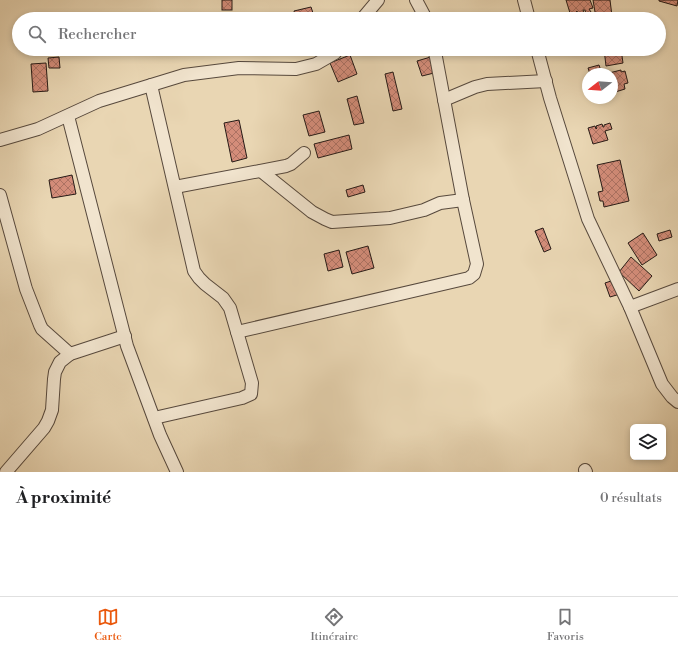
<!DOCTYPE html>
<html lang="fr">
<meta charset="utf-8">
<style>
body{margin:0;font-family:"Libre Bodoni",serif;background:#f2f2f2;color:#202124}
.controls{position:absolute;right:12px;bottom:12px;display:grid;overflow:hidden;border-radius:6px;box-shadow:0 2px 6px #0003}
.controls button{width:36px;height:36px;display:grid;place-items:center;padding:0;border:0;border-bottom:1px solid #e0e0e0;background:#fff;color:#202124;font:20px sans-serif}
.compass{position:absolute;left:582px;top:68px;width:36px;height:36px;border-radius:50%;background:#fff;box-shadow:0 2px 6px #0003;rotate:253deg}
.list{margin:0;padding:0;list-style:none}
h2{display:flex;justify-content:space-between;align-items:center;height:52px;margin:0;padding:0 16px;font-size:17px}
h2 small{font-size:13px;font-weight:400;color:#757577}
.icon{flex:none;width:22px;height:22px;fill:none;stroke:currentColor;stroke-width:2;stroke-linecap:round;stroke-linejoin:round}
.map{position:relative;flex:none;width:678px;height:472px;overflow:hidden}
.search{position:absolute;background:#fff;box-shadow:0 2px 6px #0003;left:12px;right:12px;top:12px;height:44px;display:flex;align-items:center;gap:10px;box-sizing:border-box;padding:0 14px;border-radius:22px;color:#757577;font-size:15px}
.sheet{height:124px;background:#fff}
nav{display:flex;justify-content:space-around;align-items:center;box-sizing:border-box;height:56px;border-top:1px solid #e0e0e0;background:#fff;font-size:11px;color:#757577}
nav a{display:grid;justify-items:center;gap:2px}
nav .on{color:#ea580c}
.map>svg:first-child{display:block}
.building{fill:url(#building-cross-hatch);stroke:#261a16}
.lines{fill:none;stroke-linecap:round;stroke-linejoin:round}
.street-casing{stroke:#57493d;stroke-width:14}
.street{stroke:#f1e4ce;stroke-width:12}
</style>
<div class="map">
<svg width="678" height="472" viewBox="0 0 678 472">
<defs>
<pattern id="building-cross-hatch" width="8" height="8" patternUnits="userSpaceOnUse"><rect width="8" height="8" fill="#d48d7a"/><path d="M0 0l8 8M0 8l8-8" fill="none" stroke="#ac7263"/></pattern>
</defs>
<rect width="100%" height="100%" fill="#e9d6b3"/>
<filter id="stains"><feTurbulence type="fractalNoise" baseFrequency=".005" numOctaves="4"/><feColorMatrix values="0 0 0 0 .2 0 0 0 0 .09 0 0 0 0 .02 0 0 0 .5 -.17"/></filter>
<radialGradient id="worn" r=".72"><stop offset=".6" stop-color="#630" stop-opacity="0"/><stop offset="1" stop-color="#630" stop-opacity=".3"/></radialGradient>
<g class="building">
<rect x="222" y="0" width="10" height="10"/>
<path d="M566 0H590L593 8 589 9 591 12 586 14 585 10H583L584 14 579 16 577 11 576 12 577 16 573 17 572 13H570Z"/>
<path d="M593 0H610L612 16 596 18Z"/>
<path d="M659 0H678L677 6 659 1Z"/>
<path d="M311 7 315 19H296L294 11Z"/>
<path d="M604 49H621L623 63 606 66Z"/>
<path d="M350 55 357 74 338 82 330 63Z"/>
<path d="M434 56 438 72 422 76 417 61Z"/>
<path d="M59 57 60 68H49L48 58Z"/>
<path d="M46 63 48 91 33 92 31 64Z"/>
<path d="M599 65 602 74H590L588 68Z"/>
<path d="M621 70V72L625 71 628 83 624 84 625 89 612 93V74H605Z"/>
<path d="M393 72 402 109 393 111 385 74Z"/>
<path d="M357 96 364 123 354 125 347 99Z"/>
<path d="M319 111 325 132 309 136 303 115Z"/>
<path d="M239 120 247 158 232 162 224 123Z"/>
<path d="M610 123 612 129 605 131 608 140 593 144 588 128 595 126 596 129 597 128 596 126 602 124 603 127H604V125Z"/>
<path d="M349 135 352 149 318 158 314 144Z"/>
<path d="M620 160 629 201 604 207 603 201H600L598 192 603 191 597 165Z"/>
<path d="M72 175 76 194 52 198 49 180Z"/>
<path d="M363 185 365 192 348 197 346 190Z"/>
<path d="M543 228 551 249 544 252 535 231Z"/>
<path d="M670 230 672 237 659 241 657 234Z"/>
<path d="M643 233 657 255 642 265 628 243Z"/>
<path d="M368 246 374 268 352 274 346 252Z"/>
<path d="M339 250 343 267 328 271 324 254Z"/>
<path d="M631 257 652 276 639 291 619 272Z"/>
<path d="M614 280 620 294 610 297 605 283Z"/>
</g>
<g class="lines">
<defs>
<g id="street">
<path d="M416 0 424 15 425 19"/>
<path d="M524 0 529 19"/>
<path d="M362 19 378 0"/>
<path d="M537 49 550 98 588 219 630 307 662 384 672 397 678 402"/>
<path d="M151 85 194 271 199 278 205 284 223 298 230 308 252 383 251 394 242 398 154 418"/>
<path d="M444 100 475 87 487 84 546 81"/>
<path d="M68 116 127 346 160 435 177 472"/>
<path d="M0 140 38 129 99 101 184 75 239 68 296 69 316 64 335 53 338 49"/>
<path d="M261 171 312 212 325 219 332 222 390 218 424 210 440 203 463 200"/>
<path d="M175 187 286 166 291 164 304 153"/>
<path d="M0 195 26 289 40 325 42 329 70 354"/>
<path d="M630 307 678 289"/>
<path d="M237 332 469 278 474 274 477 264 463 200 436 57 434 49"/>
<path d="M585 470 586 472"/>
<path d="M6 472 44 428 48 421 52 410 54 379 55 372 60 362 70 354 125 336"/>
</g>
</defs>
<use href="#street" class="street-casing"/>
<use href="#street" class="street"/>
</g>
<rect width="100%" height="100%" filter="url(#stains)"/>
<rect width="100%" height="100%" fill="url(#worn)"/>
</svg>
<div class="controls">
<button><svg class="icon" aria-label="layers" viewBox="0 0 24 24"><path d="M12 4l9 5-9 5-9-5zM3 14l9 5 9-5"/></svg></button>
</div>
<svg class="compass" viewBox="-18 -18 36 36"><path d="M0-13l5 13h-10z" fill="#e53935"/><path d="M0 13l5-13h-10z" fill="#757577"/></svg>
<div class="search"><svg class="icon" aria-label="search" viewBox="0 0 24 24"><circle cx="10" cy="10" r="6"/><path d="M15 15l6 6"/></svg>Rechercher</div>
</div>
<section class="sheet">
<h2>À proximité<small>0 résultats</small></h2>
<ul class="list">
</ul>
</section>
<nav>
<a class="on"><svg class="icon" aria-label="map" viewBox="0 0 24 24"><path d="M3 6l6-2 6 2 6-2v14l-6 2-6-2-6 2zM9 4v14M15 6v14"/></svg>Carte</a>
<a><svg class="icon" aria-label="directions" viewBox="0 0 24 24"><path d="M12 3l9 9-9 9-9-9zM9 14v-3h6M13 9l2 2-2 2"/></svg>Itinéraire</a>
<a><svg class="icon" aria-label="saved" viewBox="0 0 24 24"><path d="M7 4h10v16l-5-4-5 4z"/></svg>Favoris</a>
</nav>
